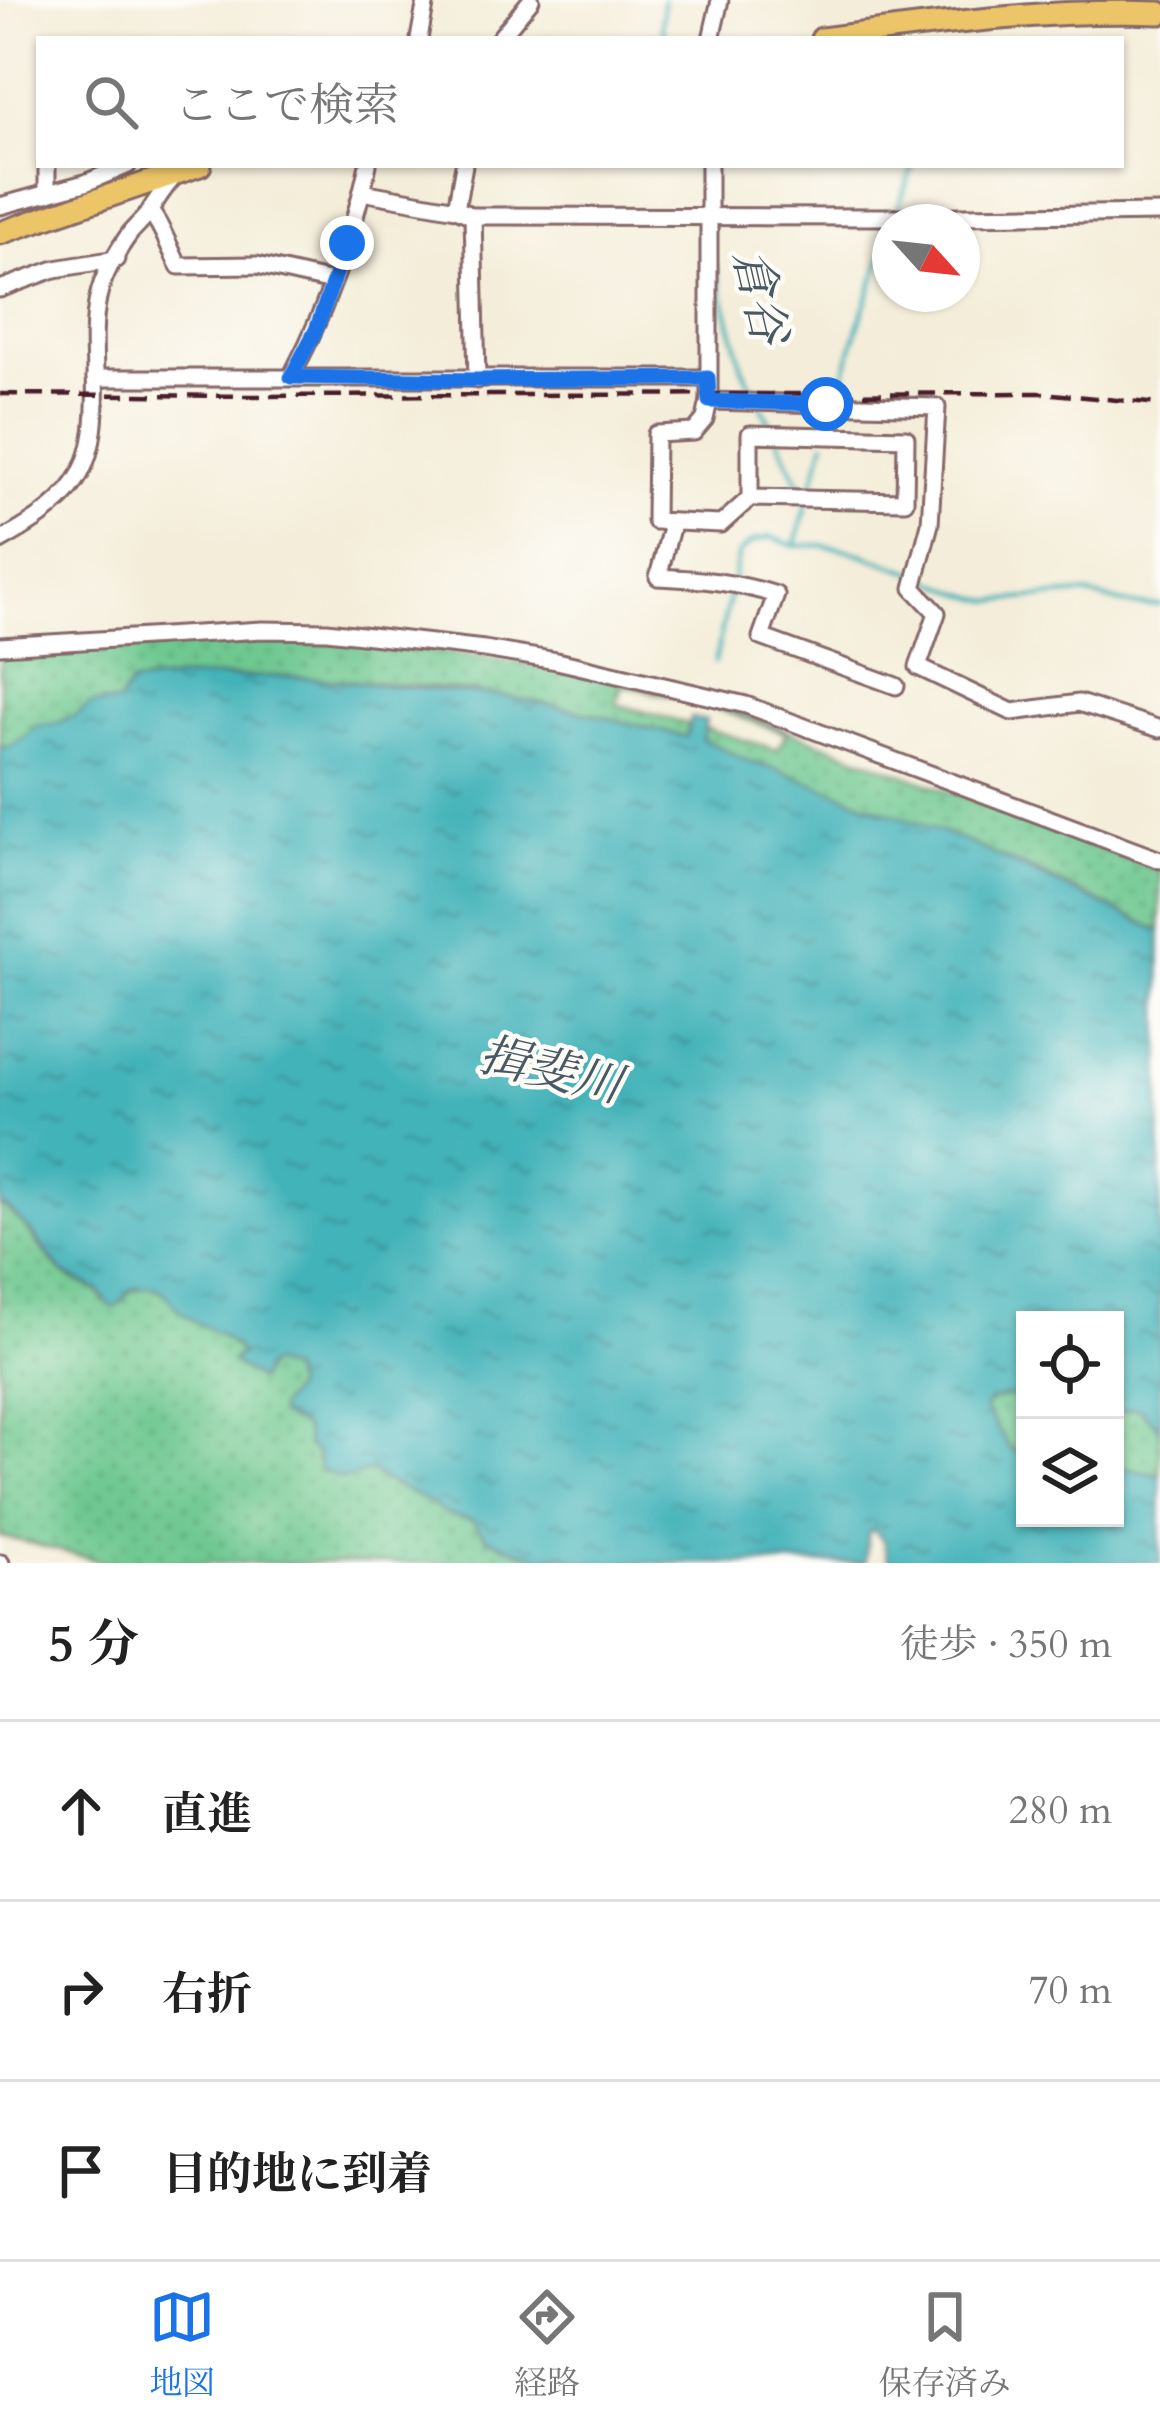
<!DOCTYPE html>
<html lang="ja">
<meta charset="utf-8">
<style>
body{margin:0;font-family:Cardo,"Noto Serif JP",serif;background:#f6f6f6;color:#222}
.controls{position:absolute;right:36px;bottom:36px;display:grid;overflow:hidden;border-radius:0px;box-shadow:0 3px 9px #0004}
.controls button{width:108px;height:108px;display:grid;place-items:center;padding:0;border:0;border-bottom:3px solid #e0e0e0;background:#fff;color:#222;font:60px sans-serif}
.compass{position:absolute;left:872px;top:204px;width:108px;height:108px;border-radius:50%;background:#fff;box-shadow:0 3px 9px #0004;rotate:117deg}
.stop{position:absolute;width:36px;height:36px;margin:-27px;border:9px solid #1a73e8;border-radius:50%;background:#fff}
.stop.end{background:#1a73e8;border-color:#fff;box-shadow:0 3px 12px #0008}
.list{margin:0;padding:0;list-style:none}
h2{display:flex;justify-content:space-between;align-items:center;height:156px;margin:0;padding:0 48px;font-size:51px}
h2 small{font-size:39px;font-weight:400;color:#767676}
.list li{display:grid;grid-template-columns:78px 1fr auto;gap:36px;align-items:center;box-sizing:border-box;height:180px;padding:0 48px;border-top:3px solid #e0e0e0}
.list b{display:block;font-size:45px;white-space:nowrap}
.list em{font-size:39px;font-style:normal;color:#767676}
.icon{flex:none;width:66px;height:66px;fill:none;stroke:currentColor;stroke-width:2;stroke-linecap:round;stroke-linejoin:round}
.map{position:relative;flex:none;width:1160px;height:1563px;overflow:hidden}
.search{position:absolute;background:#fff;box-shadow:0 3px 9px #0004;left:36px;right:36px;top:36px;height:132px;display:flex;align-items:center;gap:30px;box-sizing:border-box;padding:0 42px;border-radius:0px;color:#767676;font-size:45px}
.sheet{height:696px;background:#fff}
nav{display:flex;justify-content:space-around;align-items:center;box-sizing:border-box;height:168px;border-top:3px solid #e0e0e0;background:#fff;font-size:33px;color:#767676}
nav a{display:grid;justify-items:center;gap:6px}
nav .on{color:#1a73e8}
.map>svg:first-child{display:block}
.grass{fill:url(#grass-dots);stroke:#5c745e;stroke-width:3}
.water{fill:url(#water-ripples);stroke:#466972;stroke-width:3}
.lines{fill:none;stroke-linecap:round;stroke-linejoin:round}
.stream{stroke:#42b3b9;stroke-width:4.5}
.minor-casing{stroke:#866768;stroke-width:21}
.highway-casing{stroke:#866768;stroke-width:27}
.minor{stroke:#fff;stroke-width:15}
.highway{stroke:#ecc569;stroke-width:21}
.rail{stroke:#4a1f2b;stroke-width:4.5;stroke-dasharray:18 9;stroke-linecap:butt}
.route{stroke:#1a73e8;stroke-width:15}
.labels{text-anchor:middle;stroke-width:9;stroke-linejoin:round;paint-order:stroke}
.water-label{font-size:48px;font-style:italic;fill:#475a64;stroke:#fdfcf7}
</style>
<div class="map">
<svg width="1160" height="1563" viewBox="0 0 1160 1563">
<defs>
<pattern id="grass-dots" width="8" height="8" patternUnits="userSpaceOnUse" patternTransform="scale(3)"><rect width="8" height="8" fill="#6ec890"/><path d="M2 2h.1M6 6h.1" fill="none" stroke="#61ab7c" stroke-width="1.8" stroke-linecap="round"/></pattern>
<pattern id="water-ripples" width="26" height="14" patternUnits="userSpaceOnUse" patternTransform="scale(3)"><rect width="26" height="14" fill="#42b3b9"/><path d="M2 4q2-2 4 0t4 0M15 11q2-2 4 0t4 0" fill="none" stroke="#399197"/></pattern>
</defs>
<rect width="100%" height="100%" fill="#fdfcf7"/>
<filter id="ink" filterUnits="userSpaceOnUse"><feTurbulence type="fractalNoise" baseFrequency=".00833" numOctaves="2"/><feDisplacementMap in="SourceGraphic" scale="24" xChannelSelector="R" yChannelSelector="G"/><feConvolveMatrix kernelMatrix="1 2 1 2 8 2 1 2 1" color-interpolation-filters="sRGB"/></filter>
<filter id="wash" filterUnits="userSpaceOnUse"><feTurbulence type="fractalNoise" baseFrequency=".004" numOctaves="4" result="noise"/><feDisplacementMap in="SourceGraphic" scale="48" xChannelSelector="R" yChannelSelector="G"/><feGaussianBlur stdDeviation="2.7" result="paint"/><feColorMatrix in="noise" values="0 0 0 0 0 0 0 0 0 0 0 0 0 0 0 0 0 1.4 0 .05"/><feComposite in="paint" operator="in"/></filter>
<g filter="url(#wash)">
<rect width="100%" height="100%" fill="#f4edd9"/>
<g class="grass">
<path d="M284 640 376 645 486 657 679 692 678 698 622 685 616 704 689 724 686 737C627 722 568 707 507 697 462 689 416 686 370 682 290 676 212 673 132 684L119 703 91 704 78 714 56 724 36 726 22 741 8 747 0 746V655L142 644Z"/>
<path d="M710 701 1160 871V931L1032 870 776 769 750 762 702 739 704 728 778 750 786 733 708 706Z"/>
<path d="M0 1205C27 1221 40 1252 62 1272 75 1283 94 1283 103 1299L123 1301C131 1285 150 1282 164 1293 172 1299 176 1308 185 1313 205 1326 225 1334 240 1353L232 1361 259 1379 265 1366 270 1363 290 1371 294 1388 283 1404 290 1421 302 1425C310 1437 316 1449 318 1464L361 1472 371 1470 383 1480 473 1520 487 1538 514 1549 555 1557 562 1554 586 1563H109L0 1536Z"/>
<path d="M1007 1396H1025V1455L1010 1449 985 1409 989 1401Z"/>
<path d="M1134 1407 1140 1409 1160 1430V1475L1115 1467V1410L1124 1411Z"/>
</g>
<path class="water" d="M288 676 503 696 570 709 686 737 691 718 706 721 702 739 750 762 776 769 969 843 1160 931V1430L1141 1409 1134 1407 1124 1411 1115 1410V1320H1025V1396H1007L989 1401 985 1409 1010 1449 1025 1455V1518H1115V1467L1160 1475V1563H889L883 1540 873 1529 868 1534 865 1563H586L562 1554 542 1557 514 1549 487 1538 472 1520 447 1515 425 1500 383 1480 371 1470C362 1472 357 1477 350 1478 340 1480 329 1473 320 1470L317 1453 307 1446C307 1421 298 1426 279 1415V1407L294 1388 290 1371 270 1364 265 1367 259 1380 232 1362 240 1353C220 1328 196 1327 177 1308 169 1300 167 1292 156 1288 153 1288 139 1286 136 1287 127 1290 123 1301 116 1307L110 1306 98 1290 62 1272 34 1235 7 1208 0 1205V746L8 747 22 740 36 726 56 724 78 714 91 704 119 703 131 684 177 678Z"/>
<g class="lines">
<g class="stream">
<path d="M663 0 662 27 666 39"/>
<path d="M697 165 702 195"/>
<path d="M897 211 913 165"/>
<path d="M715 265 742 367 757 397"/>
<path d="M762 407 773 429"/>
<path d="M828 431 858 327 890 232"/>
<path d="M778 439 804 494"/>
<path d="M810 494 825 442"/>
<path d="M795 546 807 505"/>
<path d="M715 662 739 553 752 542 771 537 795 546 819 545 846 549 915 573 961 593 992 601 1084 594 1133 605H1160"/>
</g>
</g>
</g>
<g filter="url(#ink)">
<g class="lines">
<defs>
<g id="minor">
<path d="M419 39 426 0"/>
<path d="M499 39 531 0"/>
<path d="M711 39 720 0"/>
<path d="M47 165V194"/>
<path d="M709 165V401L705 419 694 432 656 434 655 521 721 524 750 498 905 501 906 438 750 434V498"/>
<path d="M362 192 456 209 473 216 895 217 1160 213"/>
<path d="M0 206 85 183 128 165"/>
<path d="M456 209 464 165"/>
<path d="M150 211C163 227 169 248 179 266L257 265 332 282"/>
<path d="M473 216 477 380"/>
<path d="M0 289 55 269 116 259"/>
<path d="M291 377C326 310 352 238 368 165"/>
<path d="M95 378H708"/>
<path d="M709 401 937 407 930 524 913 588 937 613 918 667 1012 712 1079 703 1160 729"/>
<path d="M672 524 658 577C700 579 736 582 776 595L761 637 896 686"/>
<path d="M0 541C84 495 98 465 95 371 94 346 93 322 98 298 102 277 118 249 131 232 137 225 144 219 149 212 159 197 163 188 176 175"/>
<path d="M0 646 262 630 327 631 484 649 557 661 746 705 1160 860"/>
<path d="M0 1563H1"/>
</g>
<g id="highway">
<path d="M822 39C934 24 1047 9 1160 13"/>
<path d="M0 233 200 165"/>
</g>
</defs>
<use href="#minor" class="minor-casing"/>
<use href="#highway" class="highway-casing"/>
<use href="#minor" class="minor"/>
<use href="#highway" class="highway"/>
<path class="rail" d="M0 394 253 396 1042 393 1160 404"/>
</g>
</g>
<g class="lines" filter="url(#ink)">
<path class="route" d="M347 243 316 330 291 377 477 380 708 378 709 401 826 404"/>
</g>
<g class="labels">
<g class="water-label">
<text transform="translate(761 296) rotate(77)" y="17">倉谷</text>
<text transform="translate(551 1069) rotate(13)" y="17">揖斐川</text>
</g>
</g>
</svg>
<div class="controls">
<button><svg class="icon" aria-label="locate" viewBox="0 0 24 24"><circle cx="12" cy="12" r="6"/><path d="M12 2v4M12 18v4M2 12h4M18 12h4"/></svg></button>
<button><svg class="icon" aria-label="layers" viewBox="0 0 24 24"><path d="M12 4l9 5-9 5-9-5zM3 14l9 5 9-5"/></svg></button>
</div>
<svg class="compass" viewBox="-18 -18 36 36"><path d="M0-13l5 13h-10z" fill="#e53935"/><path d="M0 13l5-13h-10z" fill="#767676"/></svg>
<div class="stop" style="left:826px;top:404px"></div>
<div class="stop end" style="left:347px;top:243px"></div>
<div class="search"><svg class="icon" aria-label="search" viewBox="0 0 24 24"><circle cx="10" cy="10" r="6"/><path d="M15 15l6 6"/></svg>ここで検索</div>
</div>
<section class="sheet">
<h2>5 分<small>徒歩 · 350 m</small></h2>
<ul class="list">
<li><svg class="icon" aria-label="ahead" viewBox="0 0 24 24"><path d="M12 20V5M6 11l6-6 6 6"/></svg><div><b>直進</b></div><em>280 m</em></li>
<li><svg class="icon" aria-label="right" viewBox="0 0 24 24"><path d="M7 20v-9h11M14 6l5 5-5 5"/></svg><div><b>右折</b></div><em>70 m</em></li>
<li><svg class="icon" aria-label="arrive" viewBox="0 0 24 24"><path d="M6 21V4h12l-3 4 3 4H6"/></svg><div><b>目的地に到着</b></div></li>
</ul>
</section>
<nav>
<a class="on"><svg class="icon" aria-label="map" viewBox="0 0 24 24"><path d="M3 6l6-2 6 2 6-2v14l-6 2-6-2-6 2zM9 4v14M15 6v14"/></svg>地図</a>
<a><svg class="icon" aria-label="directions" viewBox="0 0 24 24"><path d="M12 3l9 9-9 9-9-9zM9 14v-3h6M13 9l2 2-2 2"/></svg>経路</a>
<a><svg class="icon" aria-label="saved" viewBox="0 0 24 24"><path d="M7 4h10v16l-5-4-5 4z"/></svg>保存済み</a>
</nav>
